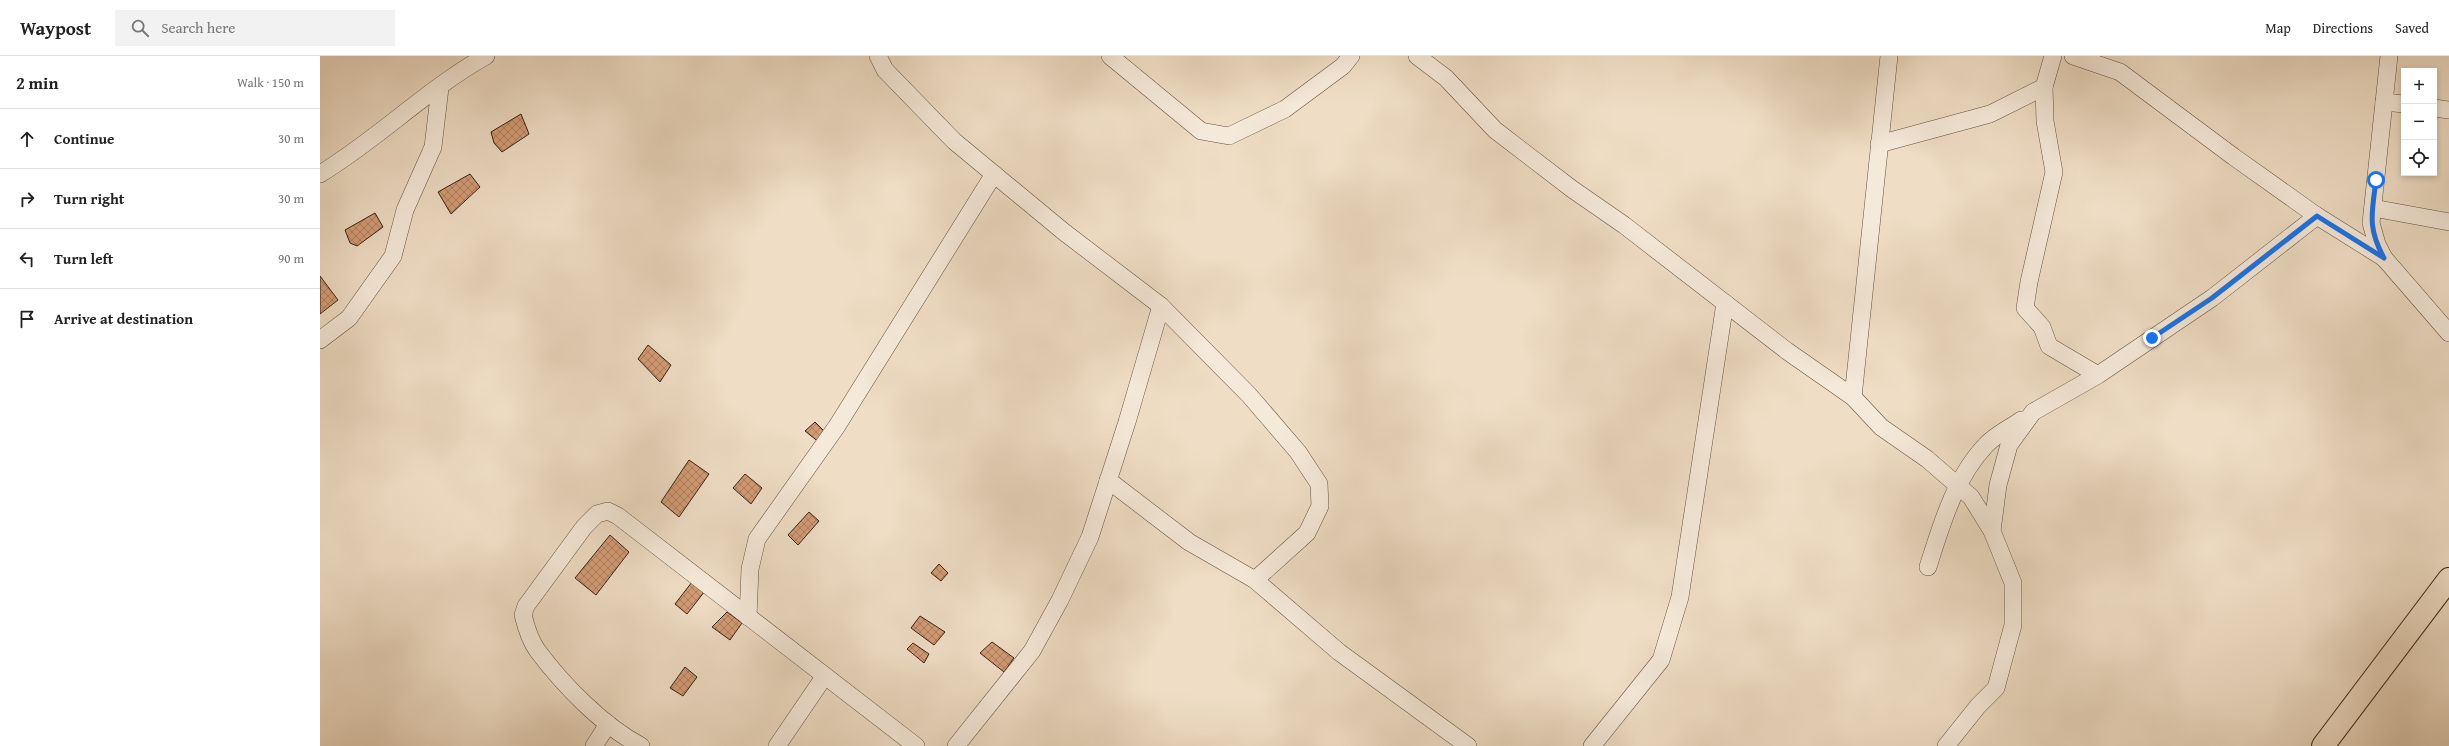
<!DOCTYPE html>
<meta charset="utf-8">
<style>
body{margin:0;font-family:"Gentium Book Plus",serif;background:#f2f2f2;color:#222}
.controls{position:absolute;right:12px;top:12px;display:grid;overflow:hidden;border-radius:0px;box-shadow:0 2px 6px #0003}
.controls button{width:36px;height:36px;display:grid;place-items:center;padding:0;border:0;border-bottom:1px solid #e0e0e0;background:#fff;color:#222;font:20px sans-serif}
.stop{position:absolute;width:12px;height:12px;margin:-9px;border:3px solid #1a73e8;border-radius:50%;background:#fff}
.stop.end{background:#1a73e8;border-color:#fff;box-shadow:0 1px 4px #0008}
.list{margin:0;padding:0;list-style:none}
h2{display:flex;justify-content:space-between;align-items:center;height:52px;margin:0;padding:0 16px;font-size:17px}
h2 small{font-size:13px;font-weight:400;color:#767676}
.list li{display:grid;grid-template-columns:26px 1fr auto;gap:12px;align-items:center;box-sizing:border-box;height:60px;padding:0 16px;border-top:1px solid #e0e0e0}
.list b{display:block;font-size:15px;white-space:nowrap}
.list em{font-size:13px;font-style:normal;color:#767676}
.icon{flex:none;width:22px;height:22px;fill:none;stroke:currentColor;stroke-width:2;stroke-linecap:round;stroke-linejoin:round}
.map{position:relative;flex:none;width:2129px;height:690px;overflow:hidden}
header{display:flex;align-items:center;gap:24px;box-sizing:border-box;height:56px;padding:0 20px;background:#fff;border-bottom:1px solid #e0e0e0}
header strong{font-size:19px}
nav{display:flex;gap:22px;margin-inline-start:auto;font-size:14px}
.search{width:280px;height:36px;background:#f2f2f2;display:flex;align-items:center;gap:10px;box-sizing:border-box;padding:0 14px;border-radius:0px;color:#767676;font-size:15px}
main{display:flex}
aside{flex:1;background:#fff}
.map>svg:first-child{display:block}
.building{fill:url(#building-cross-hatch);stroke:#362317}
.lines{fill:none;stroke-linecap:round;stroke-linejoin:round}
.minor-casing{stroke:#645242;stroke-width:18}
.major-casing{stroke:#362317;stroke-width:24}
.minor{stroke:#f5e9d9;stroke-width:17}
.major{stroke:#efddc5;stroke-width:22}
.route{stroke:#1a73e8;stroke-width:5}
</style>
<header>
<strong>Waypost</strong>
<div class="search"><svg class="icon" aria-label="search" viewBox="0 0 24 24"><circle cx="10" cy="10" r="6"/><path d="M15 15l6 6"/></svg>Search here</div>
<nav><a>Map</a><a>Directions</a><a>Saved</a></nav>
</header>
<main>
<aside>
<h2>2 min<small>Walk · 150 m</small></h2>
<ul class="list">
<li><svg class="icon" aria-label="ahead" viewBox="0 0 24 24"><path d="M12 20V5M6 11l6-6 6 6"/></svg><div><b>Continue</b></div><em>30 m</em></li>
<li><svg class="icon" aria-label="right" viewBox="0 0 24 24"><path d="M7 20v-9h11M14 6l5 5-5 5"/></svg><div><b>Turn right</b></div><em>30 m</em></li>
<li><svg class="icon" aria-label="left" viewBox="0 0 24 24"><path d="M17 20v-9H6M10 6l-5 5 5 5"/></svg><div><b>Turn left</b></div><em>90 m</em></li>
<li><svg class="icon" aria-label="arrive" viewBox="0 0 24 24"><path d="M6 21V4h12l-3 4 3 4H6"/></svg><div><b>Arrive at destination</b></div></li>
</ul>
</aside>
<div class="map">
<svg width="2129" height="690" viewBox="0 0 2129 690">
<defs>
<pattern id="building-cross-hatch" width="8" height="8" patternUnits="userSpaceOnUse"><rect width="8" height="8" fill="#d39b75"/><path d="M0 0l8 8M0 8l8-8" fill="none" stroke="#ac7e5f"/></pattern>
</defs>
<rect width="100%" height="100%" fill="#efddc5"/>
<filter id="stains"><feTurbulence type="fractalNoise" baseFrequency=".005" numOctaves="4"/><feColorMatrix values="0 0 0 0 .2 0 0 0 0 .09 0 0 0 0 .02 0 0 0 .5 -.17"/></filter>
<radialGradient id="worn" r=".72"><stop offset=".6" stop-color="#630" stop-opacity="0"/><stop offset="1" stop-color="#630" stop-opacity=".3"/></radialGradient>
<g class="building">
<path d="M201 58 209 78 182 96 174 87 171 76Z"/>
<path d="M150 118 160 131 131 158 118 136Z"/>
<path d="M55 157 63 171 37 190 30 187 25 174Z"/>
<path d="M0 220 18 244 0 258Z"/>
<path d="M328 289 351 309 340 326 318 303Z"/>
<path d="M495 366 507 378 500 387 485 375Z"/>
<path d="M369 404 389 418 359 461 341 446Z"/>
<path d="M425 418 442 432 431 448 413 432Z"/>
<path d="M489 456 499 465 478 489 468 479Z"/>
<path d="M290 479 309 496 276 539 255 522Z"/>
<path d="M619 508 628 517 621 525 611 517Z"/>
<path d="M372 526 385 535 367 558 355 548Z"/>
<path d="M407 556 422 567 410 584 392 571Z"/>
<path d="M600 560 625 576 614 589 591 572Z"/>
<path d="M672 586 694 602 684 616 660 597Z"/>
<path d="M593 587 609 598 604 607 587 593Z"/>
<path d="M365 611 377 621 363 640 350 632Z"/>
</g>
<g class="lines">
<defs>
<g id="minor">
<path d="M558 0 565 14 634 85 744 176 841 250 929 339 978 396 999 428 1000 450 987 477 935 524"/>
<path d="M790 0 881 75 909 80 965 53 1023 10 1031 0"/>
<path d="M1097 0 1126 22 1175 74 1252 133 1304 169 1467 295 1533 341 1561 371 1607 403 1651 441 1672 475"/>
<path d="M1753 0 1800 16 1914 101 1997 160"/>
<path d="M2069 0 2051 167 2057 188 2064 202 2129 277"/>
<path d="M1724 31 1725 65 1734 116 1709 226 1705 252 1722 271 1729 290 1778 319"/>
<path d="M2064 46 2084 48"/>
<path d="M2114 52 2129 54"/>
<path d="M1559 88 1670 58 1724 31 1733 0"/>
<path d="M0 118C58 83 107 33 166 0"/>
<path d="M2053 152 2129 166"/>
<path d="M0 284 29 262 73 200 85 154 113 91 120 32"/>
<path d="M1533 341 1569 0"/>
<path d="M788 424 869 486 935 524 1019 596 1148 690"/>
<path d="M1608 511C1621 470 1635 421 1666 389 1675 379 1690 372 1701 364"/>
<path d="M428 561 430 513 437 483 517 370 674 118"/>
<path d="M274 690 288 668"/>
<path d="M321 690C283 670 243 629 217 594 210 584 206 571 203 559L206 550 264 471 277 458 288 455 298 460 596 690"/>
<path d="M457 690 504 621"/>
<path d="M636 690 712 595 740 544 770 481 807 366 841 250"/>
<path d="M1272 690 1341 604 1360 541 1405 247"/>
<path d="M1626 690 1658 650 1676 632 1693 569V527L1672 475 1678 429 1689 389 1713 356 1778 319 1892 242 1997 160 2064 202"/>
</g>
<path id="major" d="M2003 690 2129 523"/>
</defs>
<use href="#minor" class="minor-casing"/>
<use href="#major" class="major-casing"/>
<use href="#minor" class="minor"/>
<use href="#major" class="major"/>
</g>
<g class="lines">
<path class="route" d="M1832 282 1892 242 1997 160 2064 202C2047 171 2052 157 2056 124"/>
</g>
<rect width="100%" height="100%" filter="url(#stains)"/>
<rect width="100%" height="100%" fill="url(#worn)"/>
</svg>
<div class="controls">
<button>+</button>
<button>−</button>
<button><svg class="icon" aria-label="locate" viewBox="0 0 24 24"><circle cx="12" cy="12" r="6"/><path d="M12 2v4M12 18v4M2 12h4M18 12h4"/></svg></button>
</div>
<div class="stop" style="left:2056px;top:124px"></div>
<div class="stop end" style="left:1832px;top:282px"></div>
</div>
</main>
